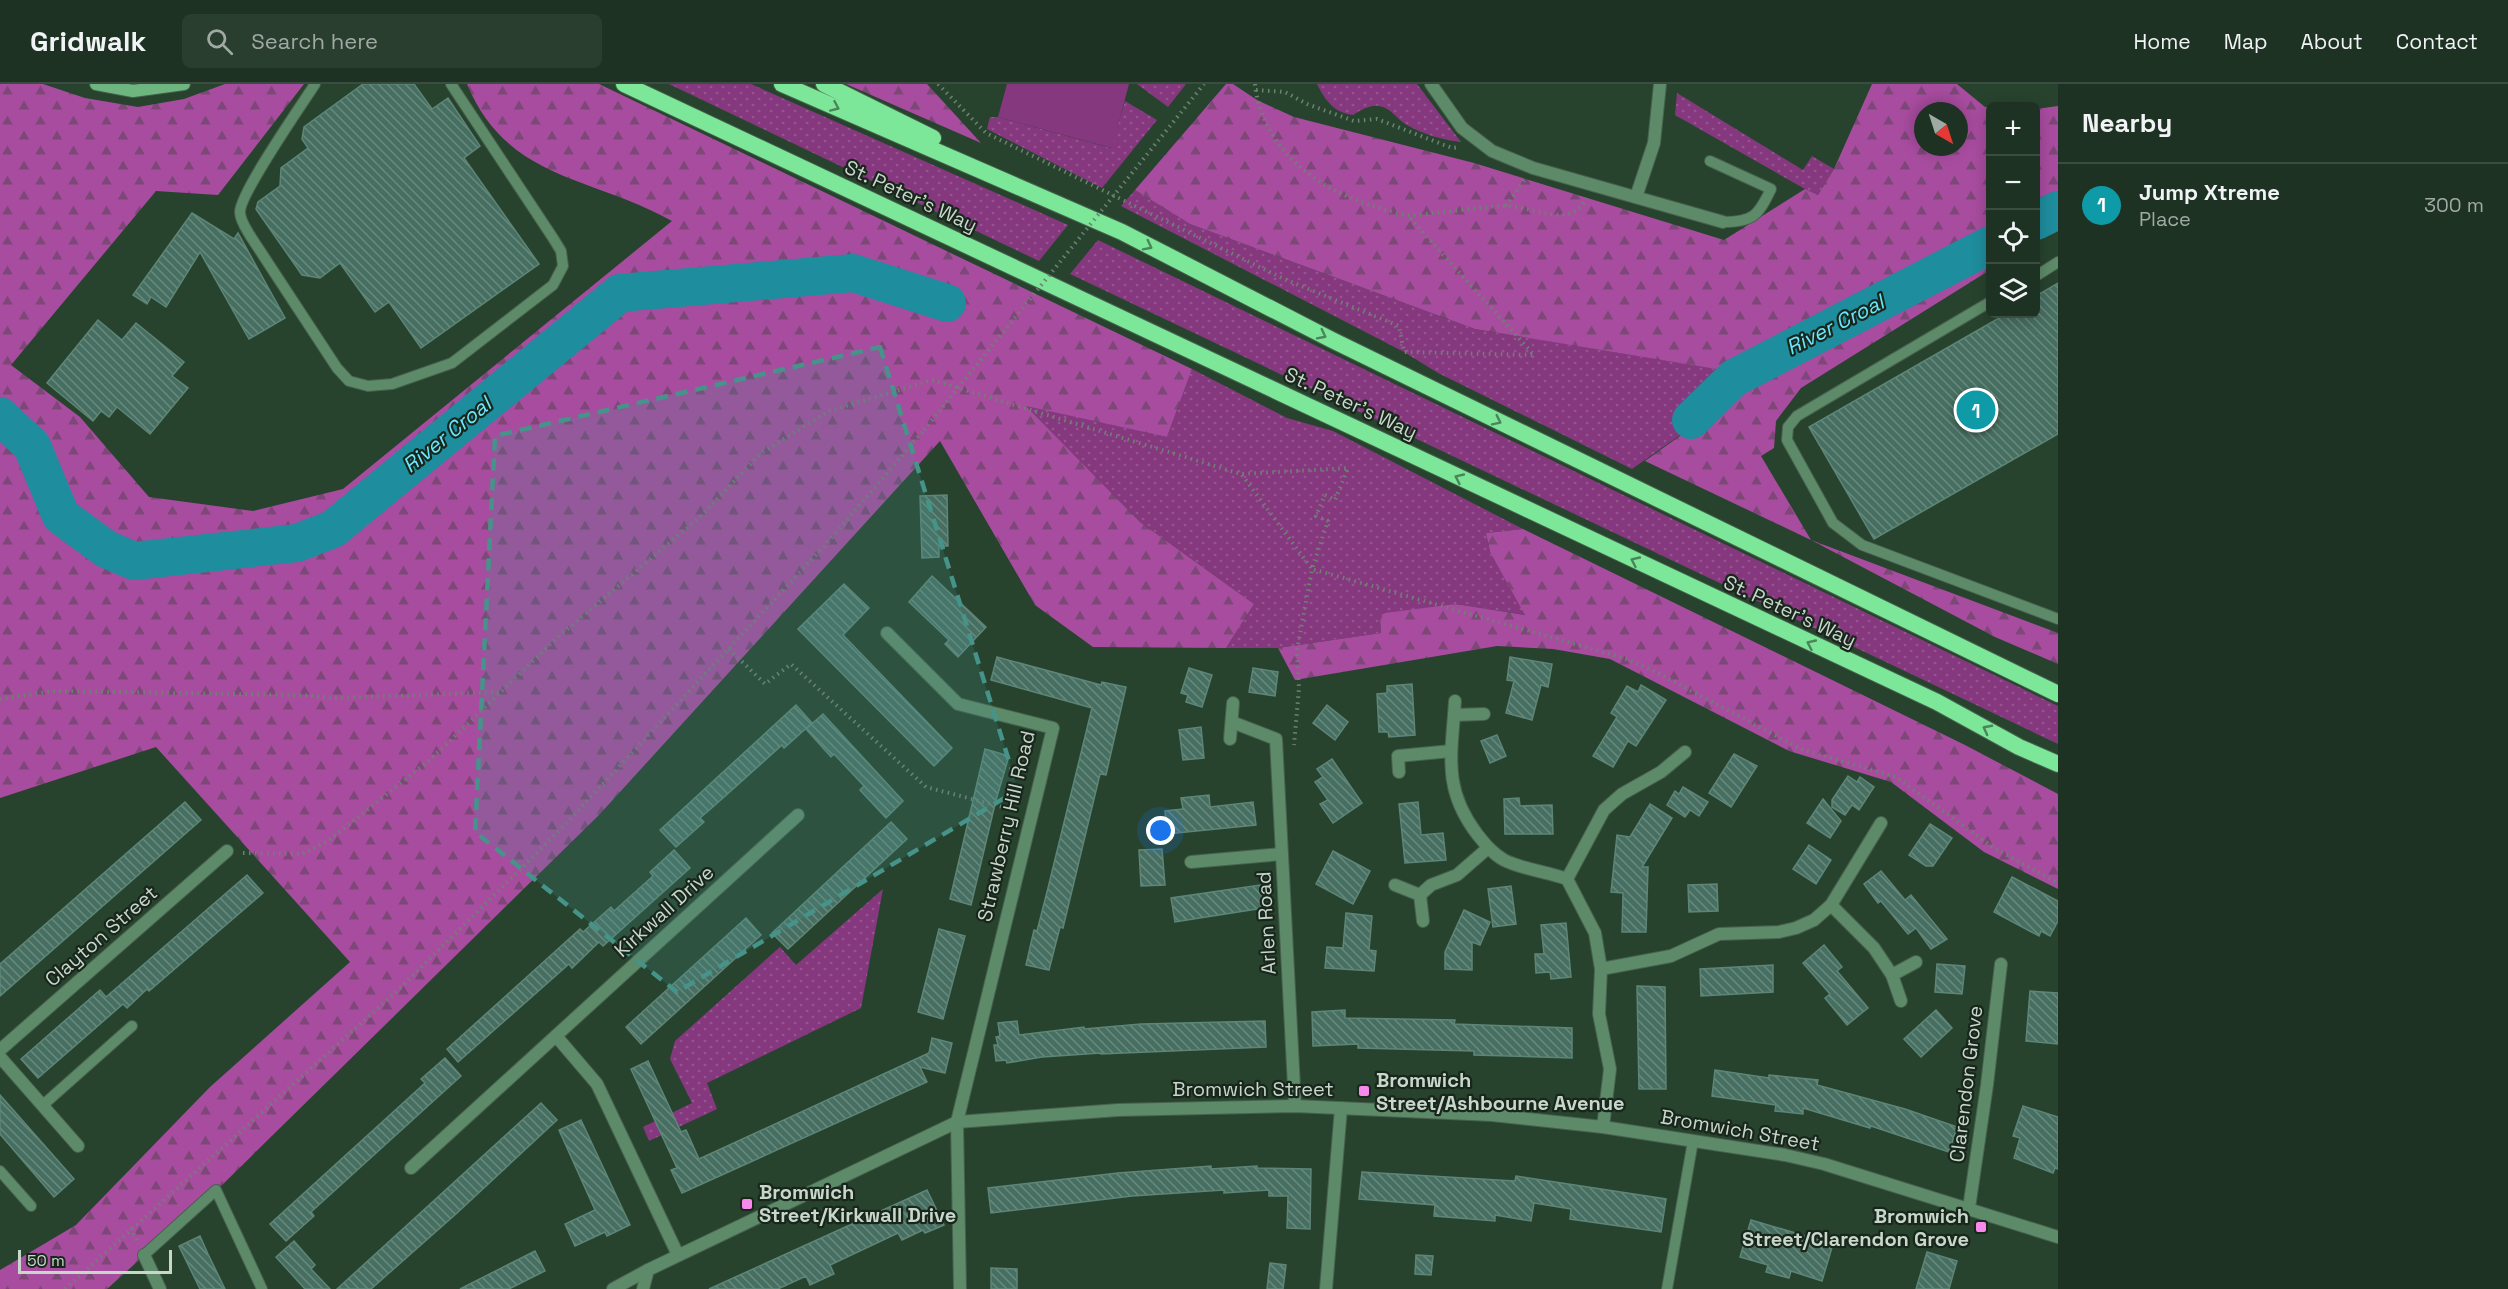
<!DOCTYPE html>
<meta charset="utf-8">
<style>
body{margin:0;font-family:"Space Grotesk",sans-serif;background:#2a3e2f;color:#f1f3f6}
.controls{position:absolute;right:18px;top:18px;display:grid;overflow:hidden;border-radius:9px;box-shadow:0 3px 15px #0003}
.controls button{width:54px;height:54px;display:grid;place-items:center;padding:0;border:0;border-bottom:2px solid #3b4d40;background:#1d3222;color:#f1f3f6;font:30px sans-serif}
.compass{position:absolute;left:1914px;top:18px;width:54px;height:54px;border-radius:50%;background:#1d3222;box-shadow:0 3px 15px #0003;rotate:141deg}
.scale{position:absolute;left:18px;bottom:15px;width:154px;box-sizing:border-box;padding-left:6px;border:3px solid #c7d7ca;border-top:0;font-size:16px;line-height:21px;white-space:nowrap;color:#c7d7ca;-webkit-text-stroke:4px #19261c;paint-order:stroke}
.you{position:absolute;left:1161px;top:747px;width:21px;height:21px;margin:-15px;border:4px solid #fff;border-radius:50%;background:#1a73e8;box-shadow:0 0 0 9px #1a73e833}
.badge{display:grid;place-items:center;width:39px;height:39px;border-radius:50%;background:#8bbbb9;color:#fff;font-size:20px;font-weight:700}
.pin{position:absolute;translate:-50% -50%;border:3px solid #fff;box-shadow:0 2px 6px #0006}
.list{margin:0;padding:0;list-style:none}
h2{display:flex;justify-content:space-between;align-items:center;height:78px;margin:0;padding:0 24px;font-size:26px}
h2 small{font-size:20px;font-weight:400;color:#a0aaa5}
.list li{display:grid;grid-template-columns:39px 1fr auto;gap:18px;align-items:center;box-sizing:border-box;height:84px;padding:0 24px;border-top:2px solid #3b4d40}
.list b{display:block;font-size:22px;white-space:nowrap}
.list p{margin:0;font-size:20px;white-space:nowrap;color:#a0aaa5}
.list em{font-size:20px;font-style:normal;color:#a0aaa5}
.icon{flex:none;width:33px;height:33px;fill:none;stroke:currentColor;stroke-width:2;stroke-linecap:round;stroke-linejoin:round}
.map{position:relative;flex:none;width:2058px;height:1205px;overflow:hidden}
header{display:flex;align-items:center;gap:36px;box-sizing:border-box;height:84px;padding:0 30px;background:#1d3222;border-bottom:2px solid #3b4d40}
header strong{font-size:28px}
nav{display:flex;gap:33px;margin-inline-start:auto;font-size:21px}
.search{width:420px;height:54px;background:#2a3e2f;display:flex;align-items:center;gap:15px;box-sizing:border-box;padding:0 21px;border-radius:9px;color:#a0aaa5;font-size:22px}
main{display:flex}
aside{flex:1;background:#1d3222}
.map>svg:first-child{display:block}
.grass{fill:url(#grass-dots)}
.forest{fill:url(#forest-firs);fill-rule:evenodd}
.garden{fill:#85387e}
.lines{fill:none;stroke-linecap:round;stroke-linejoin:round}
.river{stroke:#1e8d9e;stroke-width:38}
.building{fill:url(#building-back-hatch);stroke:#5d8678;stroke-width:1.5}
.service-casing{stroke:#47614d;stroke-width:12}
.minor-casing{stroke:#47614d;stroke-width:14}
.tertiary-casing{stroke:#47614d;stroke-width:14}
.secondary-casing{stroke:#47614d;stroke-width:14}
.trunk-casing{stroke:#47614d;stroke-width:18}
.path{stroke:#6d8372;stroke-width:4;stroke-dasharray:1.5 4.5;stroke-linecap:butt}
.service{stroke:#5d8a68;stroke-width:10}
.minor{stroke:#5d8a68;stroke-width:12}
.tertiary{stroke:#5d8a68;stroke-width:12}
.secondary{stroke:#6db67f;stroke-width:12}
.trunk{stroke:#7ce799;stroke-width:16}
.path-bridge{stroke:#6d8372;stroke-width:4;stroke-dasharray:1.5 4.5;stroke-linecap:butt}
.oneway{stroke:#4a865a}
.marked{fill:#46938a;fill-opacity:0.2;stroke:#46938a;stroke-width:4.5;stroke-dasharray:12 8;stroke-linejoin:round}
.poi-dot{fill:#f788ec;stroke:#19261c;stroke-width:2}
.labels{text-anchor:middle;stroke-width:4.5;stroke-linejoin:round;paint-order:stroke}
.street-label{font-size:20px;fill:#c7d7ca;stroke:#19261c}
.poi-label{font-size:20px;font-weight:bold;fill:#c7d7ca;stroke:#19261c;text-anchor:start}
.water-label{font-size:21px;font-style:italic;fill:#6be7fd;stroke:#19261c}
</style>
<header>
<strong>Gridwalk</strong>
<div class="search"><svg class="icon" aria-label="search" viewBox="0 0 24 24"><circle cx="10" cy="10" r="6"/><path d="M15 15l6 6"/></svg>Search here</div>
<nav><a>Home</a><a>Map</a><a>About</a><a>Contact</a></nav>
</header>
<main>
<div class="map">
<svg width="2058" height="1205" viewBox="0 0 2058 1205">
<defs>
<pattern id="grass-dots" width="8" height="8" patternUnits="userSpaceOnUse" patternTransform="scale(1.5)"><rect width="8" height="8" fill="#85387e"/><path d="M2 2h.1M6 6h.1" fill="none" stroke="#95548f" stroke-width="1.8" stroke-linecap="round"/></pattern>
<pattern id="forest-firs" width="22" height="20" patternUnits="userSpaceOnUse" patternTransform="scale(1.5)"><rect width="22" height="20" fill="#a84c9f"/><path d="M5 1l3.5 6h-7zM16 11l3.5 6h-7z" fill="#7d4778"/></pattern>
<pattern id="building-back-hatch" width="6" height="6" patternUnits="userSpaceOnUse" patternTransform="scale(1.5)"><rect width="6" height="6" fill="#476f61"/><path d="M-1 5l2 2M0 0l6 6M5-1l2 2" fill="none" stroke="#68897d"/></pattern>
</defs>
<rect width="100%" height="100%" fill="#27432e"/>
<g class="grass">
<path d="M669 0H751L1068 141 1039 177Z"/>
<path d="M1137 0H1186L1168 23Z"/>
<path d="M1317 0H1417L1461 58C1442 56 1423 50 1407 41 1397 36 1392 24 1379 22 1370 21 1361 26 1353 31 1334 29 1325 16 1317 0Z"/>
<path d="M1677 9 1803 86 1812 72 1834 85 1818 111 1805 105 1675 31Z"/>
<path d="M1125 17 1157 36 1102 104 987 45 990 33H998L1111 64Z"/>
<path d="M1135 106 1190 140 1475 245 1735 288 1740 309 1632 385 1438 289 1404 268 1121 122Z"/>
<path d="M1098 156 2058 622V660L1070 190Z"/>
<path d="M1192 285 1287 334 1333 347 1523 445 1486 449 1490 468 1526 531 1456 520 1380 536 1381 549 1278 564H1226L1254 520 1140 438 1025 321 1167 353Z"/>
<path d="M883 805 861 924 707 999 717 1025 649 1057 643 1043 692 1019 670 975 675 957 780 863 796 881Z"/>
</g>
<g class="forest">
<path d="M0 0H43L85 14 138 23 184 15 225 0H304L218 111 156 107 11 281 80 333 149 413 253 427 343 405 672 137C593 92 507 97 467 0H599L1192 285 1167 353 1026 322 1140 438 1254 520 1226 564 1093 563 1035 521 940 357 599 731 221 1102 107 1205H0V1186L76 1141 210 1003 350 878 156 663 0 714Z"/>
<path d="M846 0H927L981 59Z"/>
<path d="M1226 0H1233L1257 16 1294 33 1474 79 1724 156 1805 105 1818 111 1834 85 1872 0H1957L1985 23H1990V186L1801 304 1776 337 1774 364 1761 372 1811 456 2058 549V580L1995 553 1811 456 1645 377 1740 309 1734 288 1475 245 1190 140 1135 106ZM1923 27H1959V63H1923Z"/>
<path d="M2058 22V144L2036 158V25Z"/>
<path d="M1523 445 1965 661 2058 710V805L1984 768 1891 698 1789 667 1610 575 1553 565 1497 562 1295 596 1278 564 1381 549 1380 535 1385 529 1456 520 1525 531 1490 468 1486 449Z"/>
</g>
<path class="garden" d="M1007 0H1129L1112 64 998 33Z"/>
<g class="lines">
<g class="river">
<path d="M2036 137 2058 126"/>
<path d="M0 332 32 362 61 432 106 465 134 477 297 459 333 445 620 209 853 189 947 219"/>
<path d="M1691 336 1734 294 1990 161"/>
</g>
</g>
<g class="building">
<path d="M363 0H414L432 25 448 14 480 62 464 74 539 180 421 264 389 218 375 228 340 179 320 194 302 191 256 125 258 118 280 102 281 84 308 64 302 55 304 43Z"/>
<path d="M192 129 234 155 238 149 285 234 249 255 200 168 166 223 151 213 147 220 133 211Z"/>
<path d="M2058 199V350L1874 455 1809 343 2006 230H2036V212Z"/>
<path d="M98 236 122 256 136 239 184 278 172 292 188 304 150 350 117 323 109 333 101 327 93 337 47 299Z"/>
<path d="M947 411 948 462H939V473L922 474 920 412Z"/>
<path d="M932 492 986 543 958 573 945 560 949 556 909 518Z"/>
<path d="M844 500 869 524 843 551 952 664 934 682 798 545Z"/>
<path d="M997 573 1101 601 1102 598 1126 603 1106 691 1100 690 1063 844 1060 843 1049 886 1026 881 1034 846 1037 847 1048 804 1092 624 991 596Z"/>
<path d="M1510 573 1552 580 1548 603 1541 601 1532 636 1506 629 1514 597 1507 596Z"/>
<path d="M1189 584 1212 591 1202 623 1186 618 1188 611 1181 609Z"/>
<path d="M1253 584 1278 588 1275 612 1249 608Z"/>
<path d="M1412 600 1415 651 1389 653 1388 648H1379L1377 610 1387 609V602Z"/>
<path d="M1641 601 1666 616 1636 662 1628 657 1613 683 1593 672 1617 633 1611 629 1627 602 1638 608Z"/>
<path d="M796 621 812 639 784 664 782 661 714 722 700 734 704 738 676 763 660 746Z"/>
<path d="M1327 621 1348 638 1335 656 1313 639Z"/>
<path d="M823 630 903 717 886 734 860 706 864 702 834 670 831 673 806 645Z"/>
<path d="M1201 643 1204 674 1183 676 1179 646Z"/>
<path d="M1497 651 1506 672 1490 679 1481 657Z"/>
<path d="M985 665 1009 672 996 716 971 821 950 815Z"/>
<path d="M1734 670 1757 682 1731 723 1709 709Z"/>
<path d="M1332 675 1362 719 1333 739 1320 720 1328 716 1315 698 1323 693 1317 685Z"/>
<path d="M1848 692 1857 698 1860 693 1874 703 1859 726 1852 721 1845 731 1832 723V716Z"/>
<path d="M1683 703 1708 718 1699 732 1690 726 1685 733 1667 721 1675 707 1679 710Z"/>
<path d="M1209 711 1210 723 1253 718 1256 741 1167 750 1165 727 1183 725 1181 714Z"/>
<path d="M1519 714 1520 722 1552 721 1553 750H1505L1504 715Z"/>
<path d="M1823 715 1841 737 1830 754 1807 739Z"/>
<path d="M185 718 201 736 0 912V880Z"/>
<path d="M1418 718 1421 751 1443 749 1446 776 1405 779 1399 720Z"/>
<path d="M1650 720 1672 734 1642 783H1648L1646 848H1622L1623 809 1611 808 1617 751 1630 753Z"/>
<path d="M891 738 907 755 788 865 772 849Z"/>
<path d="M1930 740 1952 754 1933 782H1926L1909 771Z"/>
<path d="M1809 761 1831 776 1816 800 1793 785Z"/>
<path d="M1162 765 1165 801 1141 802 1139 766Z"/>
<path d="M674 766 690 784 603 862 599 858 572 884 569 880 458 978 447 965 580 845 583 848 611 823 614 827 653 792 650 788Z"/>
<path d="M1333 767 1370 787 1353 820 1316 800Z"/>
<path d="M1881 787 1905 816 1911 811 1947 855 1931 865 1916 844 1908 850 1881 817 1878 819 1864 800Z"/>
<path d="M247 791 263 809 149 907 147 905 127 924 123 920 38 994 21 975 100 906 106 913Z"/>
<path d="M2012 793 2058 817V837L2050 852 2041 847 2039 852 1994 828Z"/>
<path d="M1717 800 1718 827 1689 828 1688 801Z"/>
<path d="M1260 801 1263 824 1175 838 1171 814Z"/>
<path d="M1511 802 1516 840 1493 843 1488 805Z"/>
<path d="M1464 826 1490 838 1480 861 1472 858V886L1445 885V868Z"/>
<path d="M1346 829 1372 832 1369 866 1376 867 1374 887 1325 884 1327 863 1343 864Z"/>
<path d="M746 834 761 851 641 960 626 943Z"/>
<path d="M1566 839 1571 893 1551 895 1550 888 1536 889 1535 870H1544L1541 841Z"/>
<path d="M939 845 965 852 943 935 918 928Z"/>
<path d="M1824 861 1842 883 1837 887 1868 924 1847 941 1825 914 1830 910 1803 879Z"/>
<path d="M1937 880 1965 882 1962 910 1935 908Z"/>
<path d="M1773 881V908L1701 912 1700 885Z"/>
<path d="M1637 902 1665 903 1666 1005H1639Z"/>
<path d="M2030 907 2058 909V960L2026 957Z"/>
<path d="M1345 926V934L1455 936 1454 940 1572 944V974L1474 971V967L1358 964V960L1313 962 1312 928Z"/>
<path d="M1936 926 1952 944 1921 973 1904 955Z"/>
<path d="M1017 937 1019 951 1084 943V945L1141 940 1265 937 1266 963 1101 970V969L1042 973 1007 979 1006 976 996 977 994 961H998L996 953 1000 952 998 939Z"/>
<path d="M932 954 952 959 945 989 920 983 927 998 682 1109 671 1086 677 1084 631 985 648 977 681 1048 686 1046 699 1075 929 969Z"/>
<path d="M445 974 461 992 311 1128 314 1132 286 1157 270 1140 425 999 421 995Z"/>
<path d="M1715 986 1769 994V991L1818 996 1817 1001 1905 1025 1957 1043 1949 1068 1871 1042 1870 1044 1803 1024V1030L1775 1027 1776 1021 1712 1012Z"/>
<path d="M0 1011 74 1095 54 1113 0 1050Z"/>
<path d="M541 1019 557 1036 457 1129 371 1205H337Z"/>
<path d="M2023 1022 2058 1033V1085L2055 1084 2053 1089 2014 1074 2020 1054 2013 1052Z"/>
<path d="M581 1036 630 1141 607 1152 605 1148 575 1162 565 1140 595 1126 559 1046Z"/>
<path d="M1211 1082V1085L1257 1082V1084L1311 1085 1310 1145 1287 1144 1288 1112H1269V1106L1224 1109V1106L1132 1112 991 1129 988 1104 1118 1089Z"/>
<path d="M1362 1088 1515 1097 1516 1092 1666 1115 1661 1148 1570 1135 1571 1125 1534 1119 1531 1137 1495 1131V1137L1434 1132 1435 1121 1359 1115Z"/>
<path d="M927 1106 944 1141 925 1149 923 1146 902 1156 898 1149 830 1181 834 1190 810 1201 806 1192 778 1205H709Z"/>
<path d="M1751 1136 1833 1160 1822 1197 1791 1187 1789 1194 1766 1188 1768 1181 1740 1173Z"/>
<path d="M200 1152 208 1170 225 1205H200L179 1162Z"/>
<path d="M294 1157 315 1181 311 1185 330 1205H305L276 1173Z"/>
<path d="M535 1167 545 1187 509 1205H460Z"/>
<path d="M1927 1168 1957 1177 1949 1205H1916Z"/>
<path d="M1416 1171 1433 1172 1431 1191 1415 1190Z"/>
<path d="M1270 1179 1286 1181 1283 1205H1267Z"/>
<path d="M991 1184 1017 1185V1205H991Z"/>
</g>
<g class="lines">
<defs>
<g id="service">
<path d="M315 0C301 22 240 109 240 128 240 137 247 146 251 153L337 284 349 297 368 302 392 300 452 279 553 201 563 182 561 167 553 154 451 0"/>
<path d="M1710 77 1771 105C1758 132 1753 138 1723 138"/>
<path d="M2036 192 2058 178"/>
<path d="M1990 218 1797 332 1788 343 1787 356 1833 439 1862 461 2058 535"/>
<path d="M43 1021 132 942"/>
<path d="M0 1087 31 1122"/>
<path d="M144 1171 216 1106 262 1205"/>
<path d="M1667 1205 1693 1057"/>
</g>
<g id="minor">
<path d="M1431 0 1462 44 1492 67 1533 84 1723 138"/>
<path d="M1636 113 1654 59 1660 0"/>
<path d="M887 549 958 620 1053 644 957 1038 960 1205"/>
<path d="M1455 617 1454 631 1484 630"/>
<path d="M1454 631C1450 679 1446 709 1477 750 1485 760 1493 770 1504 776 1521 785 1548 788 1567 795L1595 849 1601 885 1599 930 1610 985 1603 1043"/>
<path d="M1232 638 1276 655 1295 1022"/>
<path d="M1230 655 1233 619"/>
<path d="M1399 688 1398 672 1451 667"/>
<path d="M1191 778 1282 770"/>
<path d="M1567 795 1604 726 1622 710 1661 688 1685 668"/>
<path d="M1395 801 1420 811 1423 837"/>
<path d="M1420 811 1431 801 1457 791 1488 764"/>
<path d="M1831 821 1874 864 1892 891"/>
<path d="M1601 885 1671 872 1719 850 1779 848 1796 844 1814 836 1831 821 1881 739"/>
<path d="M1901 917 1892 891 1916 878"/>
<path d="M556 952 597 1000 678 1171"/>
<path d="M0 966 227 767"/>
<path d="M0 973 78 1062"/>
<path d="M411 1084 798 731"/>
<path d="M1969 1124 1987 1001 2001 880"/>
<path d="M144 1171 160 1205"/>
<path d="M613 1205 648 1186"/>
<path d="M1326 1205 1341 1024"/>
</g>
<path id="tertiary" d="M643 1205 648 1186 957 1038 1118 1026 1295 1022 1492 1031 1603 1043 1785 1071 1824 1080 2058 1153"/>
<path id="secondary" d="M96 0 133 7 184 0"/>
<g id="trunk">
<path d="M624 0 1937 618 2019 663 2058 680"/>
<path d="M782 0 1122 148 1332 256 2058 610"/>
<path d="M824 0 933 54"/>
</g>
</defs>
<use href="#service" class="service-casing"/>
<use href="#minor" class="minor-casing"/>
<use href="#tertiary" class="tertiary-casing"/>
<use href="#secondary" class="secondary-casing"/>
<use href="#trunk" class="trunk-casing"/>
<g class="path">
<path d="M938 0 986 49 1284 195 1399 242 1404 268 1534 271 1408 132"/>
<path d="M1255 0C1262 66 1320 108 1380 124 1389 127 1398 130 1407 131 1416 132 1426 130 1434 129 1457 127 1480 123 1503 122 1530 120 1571 148 1586 114"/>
<path d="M1256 6 1285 8 1307 20 1354 37 1377 35 1452 64 1460 63"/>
<path d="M1506 122 1525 95"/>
<path d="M1242 391 1312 485 1297 566 1299 604 1294 661"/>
<path d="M729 565 765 600 791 580 926 703 1018 727"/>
<path d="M0 615 53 607 301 611 336 614 501 608"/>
<path d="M243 769 302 770 328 757 431 675 559 552 700 433 761 369 829 327 932 296 1241 390 1348 384 1335 416 1325 411 1316 432 1328 437 1312 485 1624 574 1652 586 1801 665 1896 693 1994 764 2058 799"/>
<path d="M131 1144 137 1157"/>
<path d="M65 1205 395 909 561 745 828 458 924 346"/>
</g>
<use href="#service" class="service"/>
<use href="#minor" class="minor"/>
<use href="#tertiary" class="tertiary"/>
<use href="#secondary" class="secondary"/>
<use href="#trunk" class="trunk"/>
<path class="path-bridge" d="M924 346 1204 0"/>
</g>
<defs><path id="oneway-chevron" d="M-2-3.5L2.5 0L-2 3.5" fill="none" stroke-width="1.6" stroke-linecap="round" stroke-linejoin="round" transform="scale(1.5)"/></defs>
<g class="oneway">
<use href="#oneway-chevron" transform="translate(835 23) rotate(24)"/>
<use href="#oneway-chevron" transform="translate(1148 162) rotate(27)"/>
<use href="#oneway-chevron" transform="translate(1322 251) rotate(27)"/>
<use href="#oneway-chevron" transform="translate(1497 337) rotate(26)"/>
<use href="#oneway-chevron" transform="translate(1459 394) rotate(-155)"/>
<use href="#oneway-chevron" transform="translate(1635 477) rotate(-155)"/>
<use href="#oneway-chevron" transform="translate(1811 560) rotate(-155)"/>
<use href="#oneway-chevron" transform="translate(1987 645) rotate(-152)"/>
</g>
<path class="marked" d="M880 263 1018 706 677 908 475 748 495 352Z"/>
<g class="poi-dot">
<rect x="1358" y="1001" width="12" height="12" rx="3"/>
<rect x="741" y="1114" width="12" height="12" rx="3"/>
<rect x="1975" y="1137" width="12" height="12" rx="3"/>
</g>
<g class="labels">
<g class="street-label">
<text transform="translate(911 112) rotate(25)" y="7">St. Peter's Way</text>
<text transform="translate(1351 319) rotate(25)" y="7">St. Peter's Way</text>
<text transform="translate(1790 527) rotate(25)" y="7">St. Peter's Way</text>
<text transform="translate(1006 742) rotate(-77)" y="7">Strawberry Hill Road</text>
<text transform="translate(664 827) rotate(-42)" y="7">Kirkwall Drive</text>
<text transform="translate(1266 839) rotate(-93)" y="7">Arlen Road</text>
<text transform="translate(101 852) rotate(-41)" y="7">Clayton Street</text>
<text transform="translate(1966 1000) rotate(-83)" y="7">Clarendon Grove</text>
<text x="1253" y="1012">Bromwich Street</text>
<text transform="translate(1740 1046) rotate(10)" y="7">Bromwich Street</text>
</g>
<g class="poi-label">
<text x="1376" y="1003">Bromwich<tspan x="1376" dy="23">Street/Ashbourne Avenue</tspan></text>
<text x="759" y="1115">Bromwich<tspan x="759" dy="23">Street/Kirkwall Drive</tspan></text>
<text x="1969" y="1139" text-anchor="end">Bromwich<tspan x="1969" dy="23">Street/Clarendon Grove</tspan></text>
</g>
<g class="water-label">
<text transform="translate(1835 241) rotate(-27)" y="7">River Croal</text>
<text transform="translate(447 351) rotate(-39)" y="7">River Croal</text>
</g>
</g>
</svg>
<div class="controls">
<button>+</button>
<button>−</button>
<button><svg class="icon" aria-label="locate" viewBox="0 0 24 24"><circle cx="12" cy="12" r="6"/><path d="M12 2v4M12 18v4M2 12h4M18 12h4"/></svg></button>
<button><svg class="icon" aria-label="layers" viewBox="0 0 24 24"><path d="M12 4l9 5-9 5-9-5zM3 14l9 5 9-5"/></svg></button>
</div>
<svg class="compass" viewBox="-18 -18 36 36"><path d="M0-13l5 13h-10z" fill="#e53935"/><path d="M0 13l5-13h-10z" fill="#a0aaa5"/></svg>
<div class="scale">50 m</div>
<div class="you"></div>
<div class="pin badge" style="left:1976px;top:326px;background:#0f9aa8">1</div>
</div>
<aside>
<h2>Nearby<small></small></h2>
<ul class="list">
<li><span class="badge" style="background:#0f9aa8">1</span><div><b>Jump Xtreme</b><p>Place</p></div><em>300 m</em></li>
</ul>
</aside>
</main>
